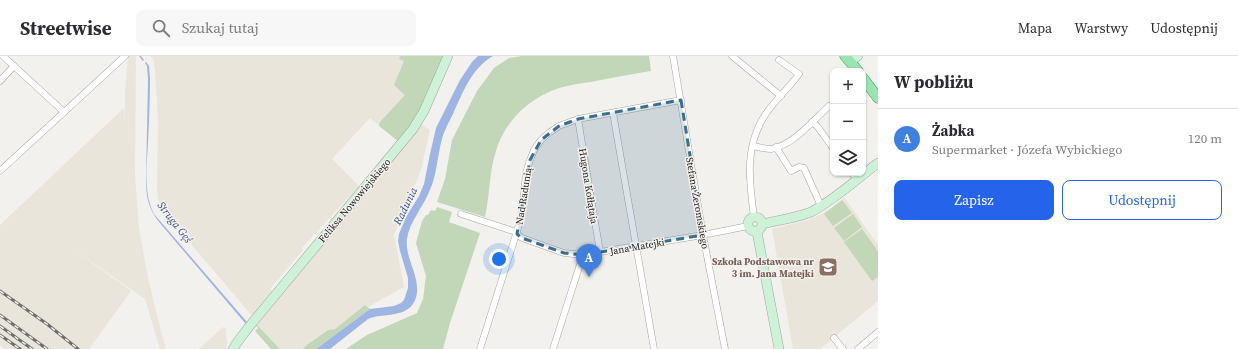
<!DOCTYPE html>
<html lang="pl">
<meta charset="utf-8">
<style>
body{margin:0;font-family:"Source Serif 4",serif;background:#f7f7f7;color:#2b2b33}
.controls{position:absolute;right:12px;top:12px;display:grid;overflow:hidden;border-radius:8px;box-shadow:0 1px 3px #0004}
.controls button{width:36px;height:36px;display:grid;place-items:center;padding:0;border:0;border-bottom:1px solid #e1e1e2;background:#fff;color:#2b2b33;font:20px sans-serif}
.you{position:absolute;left:499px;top:203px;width:14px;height:14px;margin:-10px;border:3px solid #fff;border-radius:50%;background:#1a73e8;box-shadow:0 0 0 6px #1a73e833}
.badge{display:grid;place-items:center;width:26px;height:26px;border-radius:50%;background:#2563eb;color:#fff;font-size:13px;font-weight:700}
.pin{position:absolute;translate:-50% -33px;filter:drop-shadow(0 1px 2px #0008)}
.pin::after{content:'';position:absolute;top:21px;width:14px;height:12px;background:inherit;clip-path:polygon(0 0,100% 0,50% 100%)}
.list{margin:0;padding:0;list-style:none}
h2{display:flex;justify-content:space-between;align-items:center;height:52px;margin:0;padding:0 16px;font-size:17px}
h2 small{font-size:13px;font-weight:400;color:#7c7c81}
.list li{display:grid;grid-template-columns:26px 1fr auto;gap:12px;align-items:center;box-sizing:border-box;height:60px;padding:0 16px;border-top:1px solid #e1e1e2}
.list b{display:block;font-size:15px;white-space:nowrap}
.list p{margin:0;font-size:13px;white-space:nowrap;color:#7c7c81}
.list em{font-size:13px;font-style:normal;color:#7c7c81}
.actions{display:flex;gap:8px;padding:12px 16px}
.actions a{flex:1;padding:9px 0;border:1px solid #2563eb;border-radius:8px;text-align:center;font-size:14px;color:#2563eb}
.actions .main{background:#2563eb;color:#fff}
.icon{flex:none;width:22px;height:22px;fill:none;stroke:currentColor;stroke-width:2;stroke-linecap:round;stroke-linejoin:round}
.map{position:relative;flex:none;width:878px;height:293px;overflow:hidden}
header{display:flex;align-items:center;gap:24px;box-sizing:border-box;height:56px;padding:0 20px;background:#fff;border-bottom:1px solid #e1e1e2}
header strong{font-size:19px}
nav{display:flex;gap:22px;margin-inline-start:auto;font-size:14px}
.search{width:280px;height:36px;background:#f7f7f7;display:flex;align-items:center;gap:10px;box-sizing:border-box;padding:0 14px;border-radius:8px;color:#7c7c81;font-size:15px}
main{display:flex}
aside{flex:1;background:#fff}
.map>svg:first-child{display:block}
.built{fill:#eae5da}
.green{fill:#c1d7b8}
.water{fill:#9eb5e4}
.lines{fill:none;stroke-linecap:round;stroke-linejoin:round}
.stream{stroke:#9eb5e4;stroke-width:1.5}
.street-casing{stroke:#a5a3a0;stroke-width:7}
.secondary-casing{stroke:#a5a3a0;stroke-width:10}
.primary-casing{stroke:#45945c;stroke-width:11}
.street{stroke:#fff;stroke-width:6}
.secondary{stroke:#cdf2d7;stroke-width:9}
.primary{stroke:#9ae4b0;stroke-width:10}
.rail-casing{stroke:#6f6d6b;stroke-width:3}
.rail{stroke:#f3f1ed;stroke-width:1.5;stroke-dasharray:4.5;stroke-linecap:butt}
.marked{fill:#3a708b;fill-opacity:0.2;stroke:#3a708b;stroke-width:3;stroke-dasharray:8 5;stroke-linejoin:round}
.labels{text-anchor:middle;stroke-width:3;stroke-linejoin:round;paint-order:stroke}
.street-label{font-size:10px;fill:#232221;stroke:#f3f1ed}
.education-label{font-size:10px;font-weight:bold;fill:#785e54;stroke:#f3f1ed;text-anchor:end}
.water-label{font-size:11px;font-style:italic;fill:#37518d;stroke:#f3f1ed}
</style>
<header>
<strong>Streetwise</strong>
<div class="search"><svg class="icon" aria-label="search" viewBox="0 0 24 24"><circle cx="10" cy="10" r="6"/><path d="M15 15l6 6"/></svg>Szukaj tutaj</div>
<nav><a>Mapa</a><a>Warstwy</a><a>Udostępnij</a></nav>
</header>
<main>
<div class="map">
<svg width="878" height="293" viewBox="0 0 878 293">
<rect width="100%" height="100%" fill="#f3f1ed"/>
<g class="built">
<path d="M129 0H136L135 119 139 172 148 222 161 275 166 293H160L145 243 67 189 131 235 89 293H5L0 289V169L124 52 125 67V37L128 1Z"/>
<path d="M150 0H445L398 85 370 62 332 103 359 130 302 192 303 194 270 233 272 235 252 260 191 188 164 155 158 143 157 134 158 65 155 14 153 3Z"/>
<path d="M421 68 430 74 421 114 394 179 404 231 368 251 365 249 335 273 328 274 308 288 302 293H280L257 269Z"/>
<path d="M844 141 878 189V245L820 293H793L772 173 808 164 822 158 842 144Z"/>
<path d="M223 271 226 273 227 293H199Z"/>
</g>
<g class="green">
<path d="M400 0H445L423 49 411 69 398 85 379 70 380 66 405 39 394 29 404 5 399 3Z"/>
<path d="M522 0H649L651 15C631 18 611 22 591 26 576 28 561 30 547 37 523 48 503 70 496 95 489 116 490 139 485 161L437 146 445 123 452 84 477 35 494 12 509 2Z"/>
<path d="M842 144 852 157 833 170 824 158Z"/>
<path d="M437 151 452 156 449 166 480 177 450 267 443 293H346L367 279 417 257 423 243 426 220 416 187 422 165 426 159H428L431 154 435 155Z"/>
<path d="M853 158 862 171 844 185 834 172Z"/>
<path d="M862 173 878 195V221L872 225 844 186Z"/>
<path d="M365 249 370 253 316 293H302L308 288 328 274 335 273Z"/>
<path d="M256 269H257L280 293H271L255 275 258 272Z"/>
</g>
<g class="water">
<path d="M478 0H493C471 13 463 36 453 58 449 66 444 75 442 83 437 101 437 120 429 136 423 151 409 167 407 183 404 204 426 227 413 248 403 262 382 257 368 263L330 293H316L370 253 394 250 401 247 404 244 408 232V222L400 195 398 185 399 178 406 161 419 140 424 128 430 98 436 72 460 24 472 6Z"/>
<path d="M146 6 149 10 150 22C150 44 149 65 148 87 147 109 143 137 154 158L247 266 245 267 159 166C148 152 146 140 146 123L148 23 147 10 145 7Z"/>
</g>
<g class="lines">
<path class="stream" d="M140 0 143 4"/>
<defs>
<g id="street">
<path d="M3 0 64 56"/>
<path d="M673 0 703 179 725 293"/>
<path d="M732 0 781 40"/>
<path d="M0 25 14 10"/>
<path d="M613 57 654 293"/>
<path d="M578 63 600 196"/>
<path d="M812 66 817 70 833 92"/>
<path d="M753 90C759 91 765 93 771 93 792 90 814 64 829 50"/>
<path d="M776 91 791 115 799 111 804 112 821 150"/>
<path d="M0 115 125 0"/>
<path d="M852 117 857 123"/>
<path d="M461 158 513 175 522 182 564 197 583 199 600 196 703 179 748 170"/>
<path d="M754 161C749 124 744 89 767 56 777 42 789 32 799 18L779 4"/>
<path d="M834 282 843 293"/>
<path d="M480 293 518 172 522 158 526 117 530 104 534 94 541 84 550 76 559 70 578 63 681 44"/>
<path d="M553 293 583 199"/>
<path d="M858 293 878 276"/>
</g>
<g id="secondary">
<path d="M850 5 858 0"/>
<circle cx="755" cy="168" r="7"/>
<path d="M763 168C779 164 796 162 811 156 833 145 858 122 878 107"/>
<path d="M757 176 779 293"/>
<path d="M233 293 236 288 248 272 413 73 424 55 448 0"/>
</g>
<g id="primary">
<path d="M845 0 858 15"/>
<path d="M863 22 878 42"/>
</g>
</defs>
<use href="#street" class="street-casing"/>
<use href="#secondary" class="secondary-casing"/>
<use href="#primary" class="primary-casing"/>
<use href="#street" class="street"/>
<use href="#secondary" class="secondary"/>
<use href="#primary" class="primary"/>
<defs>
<g id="rail">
<path d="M0 235 47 268 78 293"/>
<path d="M0 259 47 293"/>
<path d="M0 270 32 293"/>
<path d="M0 279 20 293"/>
</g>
</defs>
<use href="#rail" class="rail-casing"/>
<use href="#rail" class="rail"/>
</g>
<path class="marked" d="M681 44 703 179 583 199 564 197 522 182 517 178 530 104 541 84 559 70 578 63Z"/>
<defs>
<symbol id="school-square" viewBox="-11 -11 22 22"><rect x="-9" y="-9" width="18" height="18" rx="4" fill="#8d6e63" stroke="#f3f1ed"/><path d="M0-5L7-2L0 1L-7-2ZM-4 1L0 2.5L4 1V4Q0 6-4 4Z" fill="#fff"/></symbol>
</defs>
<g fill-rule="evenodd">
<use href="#school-square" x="817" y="200" width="22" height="22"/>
</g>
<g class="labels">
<g class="street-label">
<text transform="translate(589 130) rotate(81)" y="4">Hugona Kołłątaja</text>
<text transform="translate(523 140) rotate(-81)" y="4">Nad Radunią</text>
<text transform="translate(354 144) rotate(-50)" y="4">Feliksa Nowowiejskiego</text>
<text transform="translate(698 147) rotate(80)" y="4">Stefana Żeromskiego</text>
<text transform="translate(637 190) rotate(-10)" y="4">Jana Matejki</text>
</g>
<g class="education-label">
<text x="814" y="209">Szkoła Podstawowa nr<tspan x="814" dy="12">3 im. Jana Matejki</tspan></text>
</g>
<g class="water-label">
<text transform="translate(405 150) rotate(-64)" y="4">Radunia</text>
<text transform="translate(175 166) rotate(52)" y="4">Struga Gęś</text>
</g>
</g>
</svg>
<div class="controls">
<button>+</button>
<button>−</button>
<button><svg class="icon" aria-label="layers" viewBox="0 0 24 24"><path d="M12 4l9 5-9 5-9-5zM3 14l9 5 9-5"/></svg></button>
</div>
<div class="you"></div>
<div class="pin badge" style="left:589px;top:221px;background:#3f7fe0">A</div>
</div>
<aside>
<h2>W pobliżu<small></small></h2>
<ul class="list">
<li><span class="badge" style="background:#3f7fe0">A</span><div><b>Żabka</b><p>Supermarket · Józefa Wybickiego</p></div><em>120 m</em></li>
</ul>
<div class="actions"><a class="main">Zapisz</a><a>Udostępnij</a></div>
</aside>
</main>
